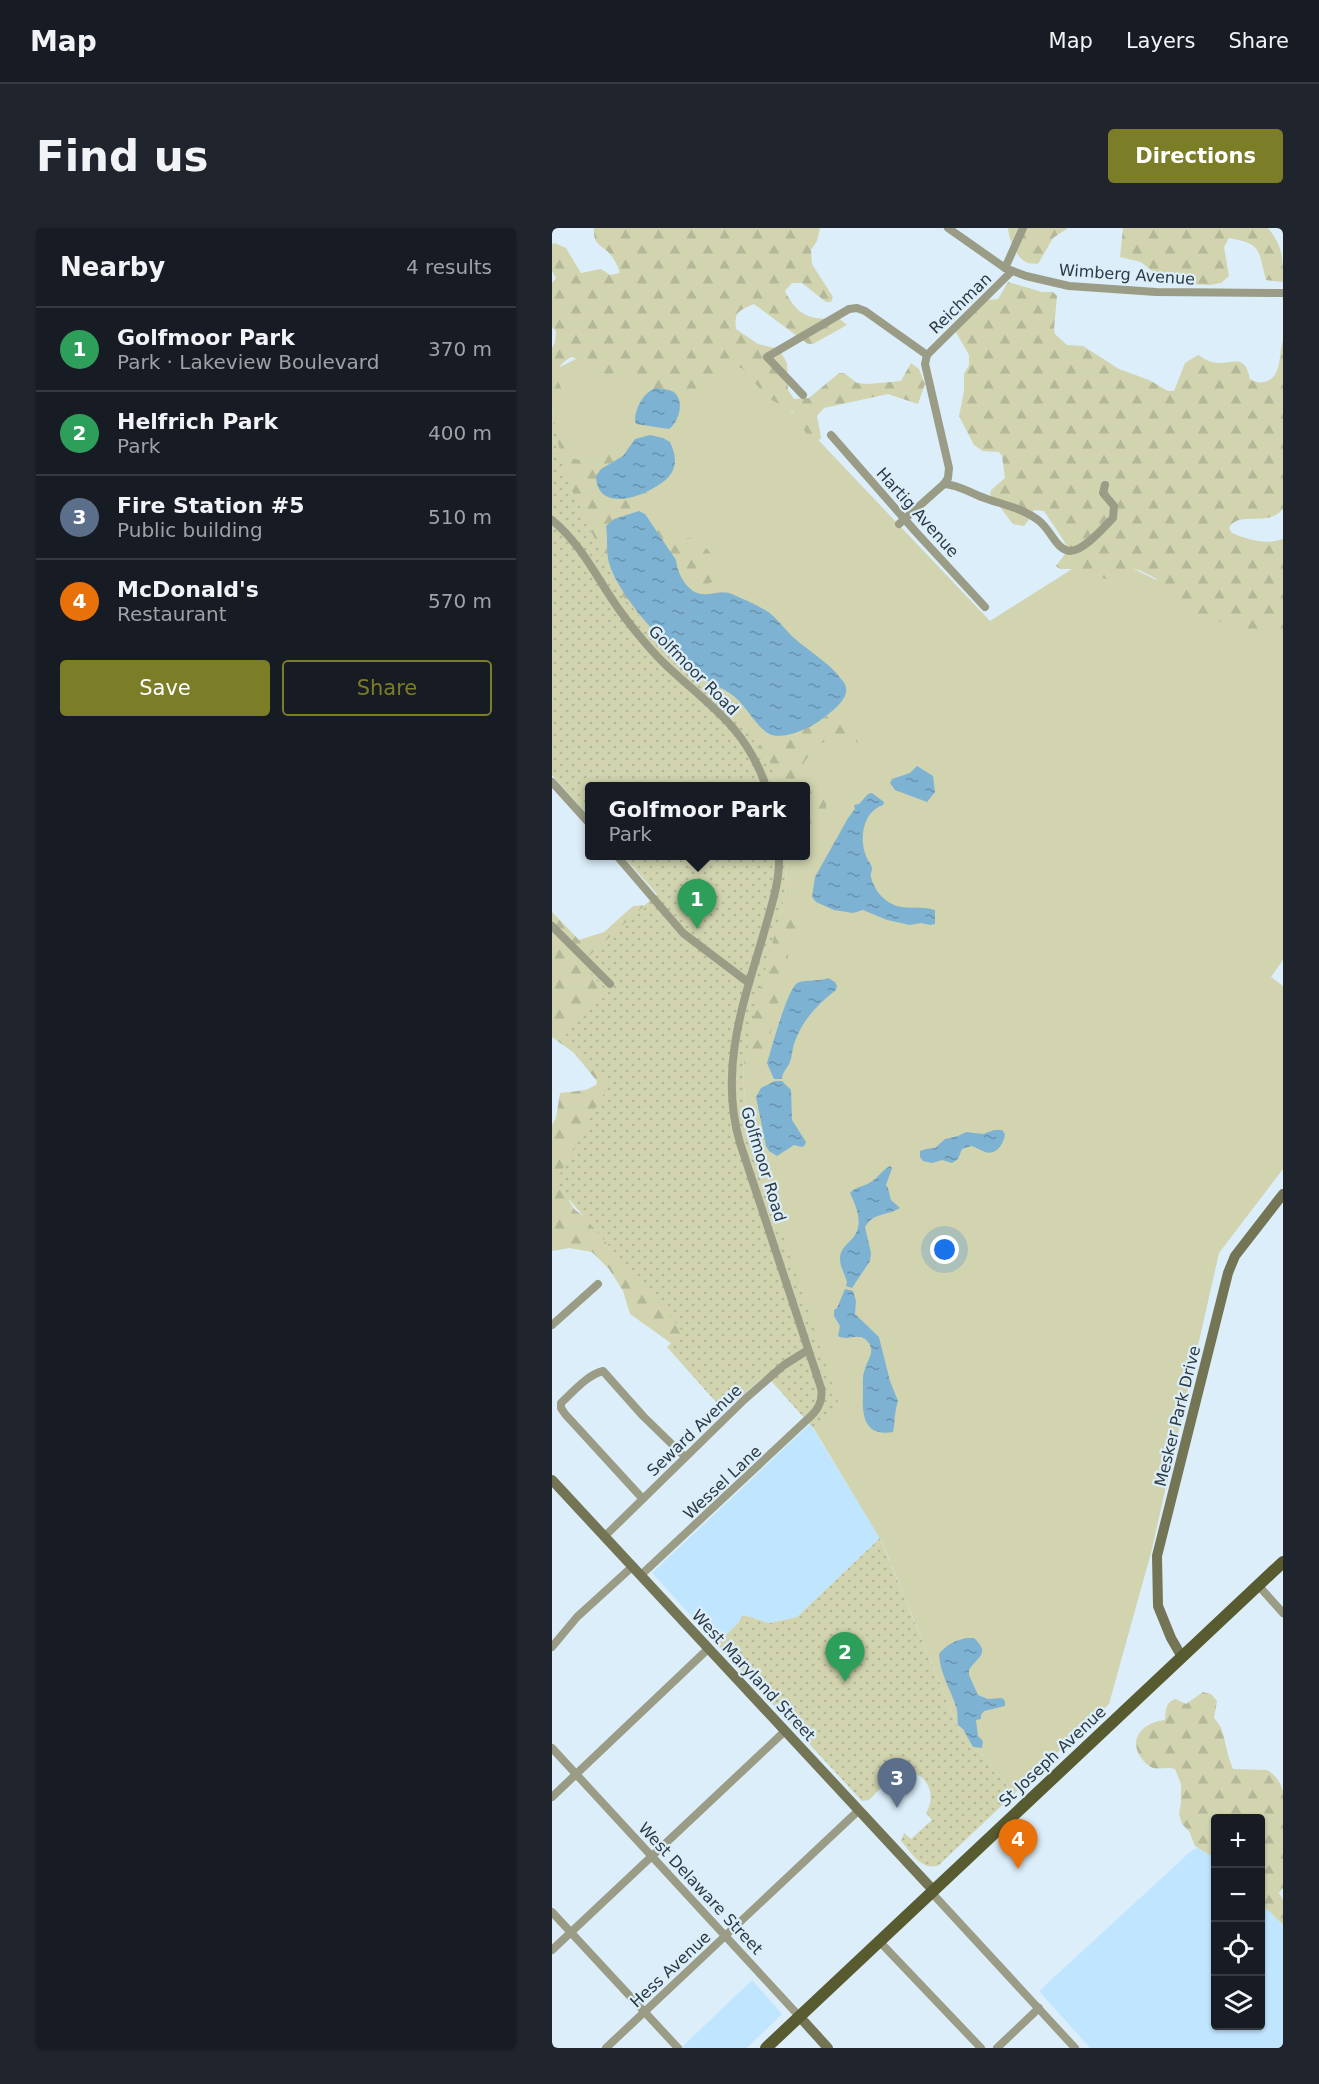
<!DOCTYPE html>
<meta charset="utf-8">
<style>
body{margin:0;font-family:"DejaVu Sans",sans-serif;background:#20242c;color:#f1f3f6}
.controls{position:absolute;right:18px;bottom:18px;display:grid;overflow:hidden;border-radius:6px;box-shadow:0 2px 4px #0004}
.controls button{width:54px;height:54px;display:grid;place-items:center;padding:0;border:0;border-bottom:2px solid #363941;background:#171b24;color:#f1f3f6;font:30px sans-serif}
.you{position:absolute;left:393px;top:1022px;width:21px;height:21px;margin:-15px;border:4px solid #fff;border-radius:50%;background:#1a73e8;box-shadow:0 0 0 9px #1a73e833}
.badge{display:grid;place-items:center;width:39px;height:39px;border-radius:50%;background:#7c7e27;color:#fff;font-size:20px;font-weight:700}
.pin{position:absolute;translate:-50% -50px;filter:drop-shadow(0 2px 3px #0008)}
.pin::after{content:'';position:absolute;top:32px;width:21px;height:18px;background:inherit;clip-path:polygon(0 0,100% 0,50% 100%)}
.popup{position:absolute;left:33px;top:554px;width:225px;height:78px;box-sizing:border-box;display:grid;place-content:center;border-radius:6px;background:#171b24;filter:drop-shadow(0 2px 4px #0005);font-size:20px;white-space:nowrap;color:#9ea1a6}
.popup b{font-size:22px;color:#f1f3f6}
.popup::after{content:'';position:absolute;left:50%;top:100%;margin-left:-12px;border:12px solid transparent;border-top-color:#171b24}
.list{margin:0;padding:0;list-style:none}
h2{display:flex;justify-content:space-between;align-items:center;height:78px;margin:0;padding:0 24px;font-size:26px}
h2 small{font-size:20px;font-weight:400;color:#9ea1a6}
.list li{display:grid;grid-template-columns:39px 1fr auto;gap:18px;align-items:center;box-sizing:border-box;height:84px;padding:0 24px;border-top:2px solid #363941}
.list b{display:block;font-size:22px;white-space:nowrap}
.list p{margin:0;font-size:20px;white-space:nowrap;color:#9ea1a6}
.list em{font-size:20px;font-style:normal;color:#9ea1a6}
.actions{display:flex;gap:12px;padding:18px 24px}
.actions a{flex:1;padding:14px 0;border:2px solid #7c7e27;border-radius:6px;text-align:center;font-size:21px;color:#7c7e27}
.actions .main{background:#7c7e27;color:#fff}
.icon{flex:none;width:33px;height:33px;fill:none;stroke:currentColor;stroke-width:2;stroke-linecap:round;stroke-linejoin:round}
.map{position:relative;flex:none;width:731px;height:1820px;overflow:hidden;border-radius:6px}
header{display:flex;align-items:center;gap:36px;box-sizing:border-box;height:84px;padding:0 30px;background:#171b24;border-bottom:2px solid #363941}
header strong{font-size:28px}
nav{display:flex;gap:33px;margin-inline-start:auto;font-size:21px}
.intro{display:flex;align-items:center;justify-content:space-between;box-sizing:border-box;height:144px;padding:0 36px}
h1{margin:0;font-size:42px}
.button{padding:15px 27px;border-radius:6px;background:#7c7e27;color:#fff;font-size:21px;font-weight:700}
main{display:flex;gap:36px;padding:0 36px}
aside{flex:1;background:#171b24;border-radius:6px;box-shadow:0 2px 4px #0004}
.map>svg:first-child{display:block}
.built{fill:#c0e6ff}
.grass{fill:#d1d4af}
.forest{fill:url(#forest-firs)}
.park{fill:url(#park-dots)}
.water{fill:url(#water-ripples)}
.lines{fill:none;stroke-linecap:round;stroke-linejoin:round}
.street{stroke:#9a9c85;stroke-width:8}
.secondary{stroke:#737554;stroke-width:10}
.primary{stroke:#585a30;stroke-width:12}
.labels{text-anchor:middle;stroke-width:4.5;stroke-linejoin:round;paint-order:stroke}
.street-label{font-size:16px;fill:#2e3a42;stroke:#dceefa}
</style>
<header>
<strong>Map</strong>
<nav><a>Map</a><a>Layers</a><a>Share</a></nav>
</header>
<div class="intro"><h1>Find us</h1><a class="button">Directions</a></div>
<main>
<aside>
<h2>Nearby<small>4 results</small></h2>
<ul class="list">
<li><span class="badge" style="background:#2e9e5b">1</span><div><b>Golfmoor Park</b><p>Park · Lakeview Boulevard</p></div><em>370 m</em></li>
<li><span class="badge" style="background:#2e9e5b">2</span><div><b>Helfrich Park</b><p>Park</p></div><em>400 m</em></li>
<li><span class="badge" style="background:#5c6f8a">3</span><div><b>Fire Station #5</b><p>Public building</p></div><em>510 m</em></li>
<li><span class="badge" style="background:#e8710a">4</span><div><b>McDonald's</b><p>Restaurant</p></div><em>570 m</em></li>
</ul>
<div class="actions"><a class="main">Save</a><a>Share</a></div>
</aside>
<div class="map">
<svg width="731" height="1820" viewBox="0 0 731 1820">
<defs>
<pattern id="forest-firs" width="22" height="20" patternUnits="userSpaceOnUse" patternTransform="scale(1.5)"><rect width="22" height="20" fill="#d1d4af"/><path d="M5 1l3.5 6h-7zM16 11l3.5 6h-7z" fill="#b4b798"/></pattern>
<pattern id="park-dots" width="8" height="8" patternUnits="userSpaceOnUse" patternTransform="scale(1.5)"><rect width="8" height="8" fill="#d1d4af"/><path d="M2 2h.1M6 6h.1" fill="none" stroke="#b4b798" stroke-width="1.8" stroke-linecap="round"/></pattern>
<pattern id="water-ripples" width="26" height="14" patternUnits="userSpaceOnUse" patternTransform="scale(1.5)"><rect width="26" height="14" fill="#7eb2d3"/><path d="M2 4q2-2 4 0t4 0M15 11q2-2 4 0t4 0" fill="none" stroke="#6892ad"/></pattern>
</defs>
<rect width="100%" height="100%" fill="#dceefa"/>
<g class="built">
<path d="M258 1196 328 1310 245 1389 218 1395 191 1387 186 1395 165 1416 100 1345Z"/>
<path d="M656 1615 664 1624V1798H708L709 1673 731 1698V1820H538L487 1763 639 1623Z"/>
<path d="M200 1752 230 1786 195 1820H129Z"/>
</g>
<path class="grass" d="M181 122 438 393 547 324 674 386 731 339V732L719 749 731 758V941L667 1025 599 1325 557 1476 462 1566 431 1527 411 1512 330 1314 262 1201 286 1177 194 893 191 841 207 765 233 668 236 628H253V558H226L175 477 12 246 0 180V143L38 124Z"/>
<g class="forest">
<path d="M42 0H268L265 13 259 22 260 36 281 69 279 74H274L250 55H240L233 63C247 91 260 91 288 91L295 97 261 116H256L202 76C187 83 182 83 184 101L206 116 227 121 235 135 236 162 242 171 257 170 287 145H292L305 155 316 156 349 153 359 135 367 141 373 156 366 176 336 166 272 180 265 188 269 210 261 216 240 183 216 170 190 140 169 137 141 168C136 167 129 167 124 166 115 163 109 159 99 161L73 144C59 146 42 149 30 138 26 134 26 131 20 129 12 132 5 140 3 148 13 166 11 162 0 177V120L3 114 4 103 0 99V55L4 50 0 43V16L3 15 14 20 29 45 49 41 58 47 68 45C66 39 63 32 59 27 50 16 41 19 42 0Z"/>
<path d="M456 0H516L501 10 486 36C483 35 479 36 476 35 464 31 457 11 456 0Z"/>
<path d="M571 0H716C731 19 731 29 731 54L714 52C706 21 710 16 677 10L672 19 677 48 669 55 658 57 615 55 589 34 568 29Z"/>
<path d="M456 54 490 64H501L505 68 502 101 503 106 515 117 531 118 567 141 597 152 616 163H622L633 135 646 127C650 129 655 133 660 134 679 139 692 122 698 151 703 154 706 155 712 154 731 150 726 126 731 113V281C715 300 687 282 677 300L680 305C697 312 714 317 731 311V412L722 410 708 403 688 400 679 395 657 392 647 388 630 376 603 350 587 342 582 341 559 353 529 341H508L504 338 516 322C515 315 497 291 492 283L482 282 476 293 472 298 461 296 438 266 439 262 453 250 450 228 447 224 431 223 422 217 407 188 412 163V146L417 137V127L404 104 405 99 435 72 446 71Z"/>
<path d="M0 188 15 203C11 257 47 216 71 228L49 241 44 248 79 271 100 261C96 278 108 307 126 313 129 312 132 310 135 310 150 309 175 339 162 352 157 357 147 359 140 362 132 353 125 345 124 332L93 286 62 291 55 298 56 314 87 384 126 427 148 447 184 470 186 482 181 485 199 520 215 515 218 507C239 507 259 499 276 487 281 493 285 498 293 494L303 498 315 509 314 515 310 517 292 507 267 516 252 534 256 548 276 570C273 580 273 595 269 602L253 607V558H37L0 287Z"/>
<path d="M96 677 226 689 244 679 248 683 244 699 237 714 235 742 217 811 202 833 171 843 18 963 17 973 23 982 41 995 144 1118 137 1128 78 1086 71 1063 57 1041 40 1024 17 1020 0 1023V897L4 890 8 865 34 862 44 857 45 853 22 825 0 809V684L27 712 52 704 81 678Z"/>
<path d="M651 1464 659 1466 665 1473 662 1490C672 1500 671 1509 675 1522 676 1529 679 1535 681 1541L715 1542C724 1547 729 1555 731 1564V1660L727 1665 731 1672V1697L717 1683 709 1678 708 1590H664L663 1633 658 1627 643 1618 637 1603 630 1596 627 1586 629 1574V1556L623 1541C614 1538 603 1544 596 1537 573 1517 586 1495 613 1492 614 1482 613 1474 624 1471L634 1476Z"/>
</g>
<g class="park">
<path d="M0 180 12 246 69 366 112 417 175 477 220 537 226 558H37V589L0 547Z"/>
<path d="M71 628H236L233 668 207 765 191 841 194 893 287 1177 262 1201 214 1147 172 1183 115 1119 131 1104 3 955 57 856 13 806 56 765 29 735 105 666Z"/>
<path d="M328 1310 411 1512 431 1527 462 1566 387 1637C370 1644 359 1624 349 1613L352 1605 359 1611 380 1592 374 1585C388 1562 369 1538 344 1544L317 1572 310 1573 165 1416 186 1395 191 1387 218 1395 245 1389Z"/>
</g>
<g class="water">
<path d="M104 160C110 161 119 161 123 165 133 175 126 195 117 201L84 196C80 184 92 163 104 160Z"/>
<path d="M98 207 111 210 118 214C131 241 117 253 94 264 75 273 45 278 44 248L49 241 71 228 83 211Z"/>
<path d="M87 283 93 286 124 332C125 343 131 356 141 363 153 371 167 361 180 366 191 371 203 376 213 382 224 388 233 402 242 410 258 424 278 435 290 452 293 455 295 460 294 464 293 474 278 485 270 491 258 500 235 511 220 507 208 504 195 480 185 471 175 461 159 456 147 447 119 424 67 370 57 335 54 324 56 310 54 298L62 291Z"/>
<path d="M365 538 381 548 383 564 375 574 343 562 338 555 340 551 358 545Z"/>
<path d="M320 565 332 574 331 577C311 584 307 609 314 628 315 632 319 635 320 640 320 645 318 645 319 649 321 659 329 670 338 675 352 683 368 677 383 682V696L378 697 369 695 358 697 335 692 311 682 301 685 282 682 264 674 260 669 263 649 296 590 303 581 302 577 307 576 316 566Z"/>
<path d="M276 750 283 754 285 758 284 762C265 777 250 792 242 816 240 822 240 829 238 834 235 841 230 844 230 851H222L215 835C220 819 234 766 244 756 249 751 267 754 276 750Z"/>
<path d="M223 853H230L239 862 240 892 254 914 253 917 250 919 242 917 225 928 217 923 214 918 204 869 209 860Z"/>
<path d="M442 902H450L453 906C452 916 444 928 433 924 428 922 424 919 419 918L410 921 406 931 400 935 390 932 380 935 371 933 368 929V923L374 921 383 920 393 911 406 908 414 904 431 906Z"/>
<path d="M338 938 340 940 334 957 336 960 339 972 348 980C335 988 322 984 313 999L319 1025 318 1033 300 1060 294 1058 295 1054C293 1046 288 1039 288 1031 288 1023 292 1019 297 1014 313 1000 306 982 298 965 304 958 312 959 319 954 327 949 330 942 338 938Z"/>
<path d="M293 1061 301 1063 304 1073 303 1086 327 1109 338 1153 346 1173C342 1185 343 1196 341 1204 311 1209 310 1186 311 1164 311 1157 310 1147 313 1141 315 1132 324 1124 316 1114 307 1103 296 1114 286 1108L288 1098 282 1088V1082L285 1080Z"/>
<path d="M414 1410H422C439 1426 426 1428 417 1442V1447L426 1467 436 1471 450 1470 453 1473V1478L432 1483 429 1487V1491L424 1492 426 1508 431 1513 430 1520 421 1519 411 1501 406 1497C405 1492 406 1487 405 1482 400 1463 388 1447 387 1426 395 1416 403 1413 414 1410Z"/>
</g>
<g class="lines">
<g class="street">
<path d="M396 0 453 40 474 48 517 58 604 64 731 65"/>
<path d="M453 40 471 0"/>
<path d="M251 167 215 129 297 81 305 80 313 83 375 127"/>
<path d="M279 207 363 303 433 379"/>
<path d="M392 256C406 257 415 263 427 268 447 276 469 279 486 292 498 300 504 322 518 323 532 323 552 299 561 290L562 278 551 265 553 257"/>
<path d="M0 292C33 319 48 358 74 391 87 408 101 425 116 439 160 480 193 499 214 558"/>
<path d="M347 296 392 256 396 250 397 240 373 136 375 127 460 43"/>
<path d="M0 554 37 595"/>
<path d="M65 628 131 705 197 755"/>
<path d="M0 698 58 756"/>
<path d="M0 1097 46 1056"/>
<path d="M90 1270 13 1186 9 1180V1175C21 1164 35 1147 51 1143L91 1188 133 1229"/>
<path d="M53 1308 193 1171 232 1137 256 1122"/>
<path d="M89 1347 260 1187C267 1180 271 1170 269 1160L188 915C167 843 190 778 211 708 218 682 228 655 227 628"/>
<path d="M706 1357 731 1385"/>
<path d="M0 1419 25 1389 81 1338"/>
<path d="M0 1520 247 1788"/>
<path d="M0 1569 157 1420"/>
<path d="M379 1664 523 1820"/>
<path d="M0 1684 126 1820"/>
<path d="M327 1713 429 1820"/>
<path d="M0 1722 233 1503"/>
<path d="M54 1820 307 1582"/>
<path d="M445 1820 487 1780"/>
</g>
<g class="secondary">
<path d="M0 1252 381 1662"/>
<path d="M630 1429 619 1410 606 1378 605 1328 676 1045 683 1028 731 966"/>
<path d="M247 1788 276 1820"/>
</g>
<path class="primary" d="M214 1820 731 1334"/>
</g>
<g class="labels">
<g class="street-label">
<text transform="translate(575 46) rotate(4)" y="6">Wimberg Avenue</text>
<text transform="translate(408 75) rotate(-44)" y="6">Reichman</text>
<text transform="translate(366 284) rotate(48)" y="6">Hartig Avenue</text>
<text transform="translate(142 442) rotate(45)" y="6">Golfmoor Road</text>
<text transform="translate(212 936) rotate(73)" y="6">Golfmoor Road</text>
<text transform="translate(625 1188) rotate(-76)" y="6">Mesker Park Drive</text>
<text transform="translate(142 1202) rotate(-44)" y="6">Seward Avenue</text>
<text transform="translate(170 1254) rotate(-43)" y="6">Wessel Lane</text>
<text transform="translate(202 1447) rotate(47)" y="6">West Maryland Street</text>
<text transform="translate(500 1528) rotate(-43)" y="6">St Joseph Avenue</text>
<text transform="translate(149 1660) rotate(47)" y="6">West Delaware Street</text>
<text transform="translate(118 1741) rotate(-43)" y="6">Hess Avenue</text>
</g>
</g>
</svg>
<div class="controls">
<button>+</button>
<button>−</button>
<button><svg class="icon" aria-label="locate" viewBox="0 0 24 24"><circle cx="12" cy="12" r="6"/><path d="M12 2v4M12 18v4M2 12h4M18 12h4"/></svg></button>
<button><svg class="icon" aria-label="layers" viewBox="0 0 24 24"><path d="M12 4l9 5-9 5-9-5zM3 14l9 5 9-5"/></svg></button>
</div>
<div class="you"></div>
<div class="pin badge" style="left:145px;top:701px;background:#2e9e5b">1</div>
<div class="popup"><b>Golfmoor Park</b>Park</div>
<div class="pin badge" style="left:293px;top:1454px;background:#2e9e5b">2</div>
<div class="pin badge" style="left:345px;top:1580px;background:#5c6f8a">3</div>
<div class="pin badge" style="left:466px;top:1641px;background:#e8710a">4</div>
</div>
</main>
